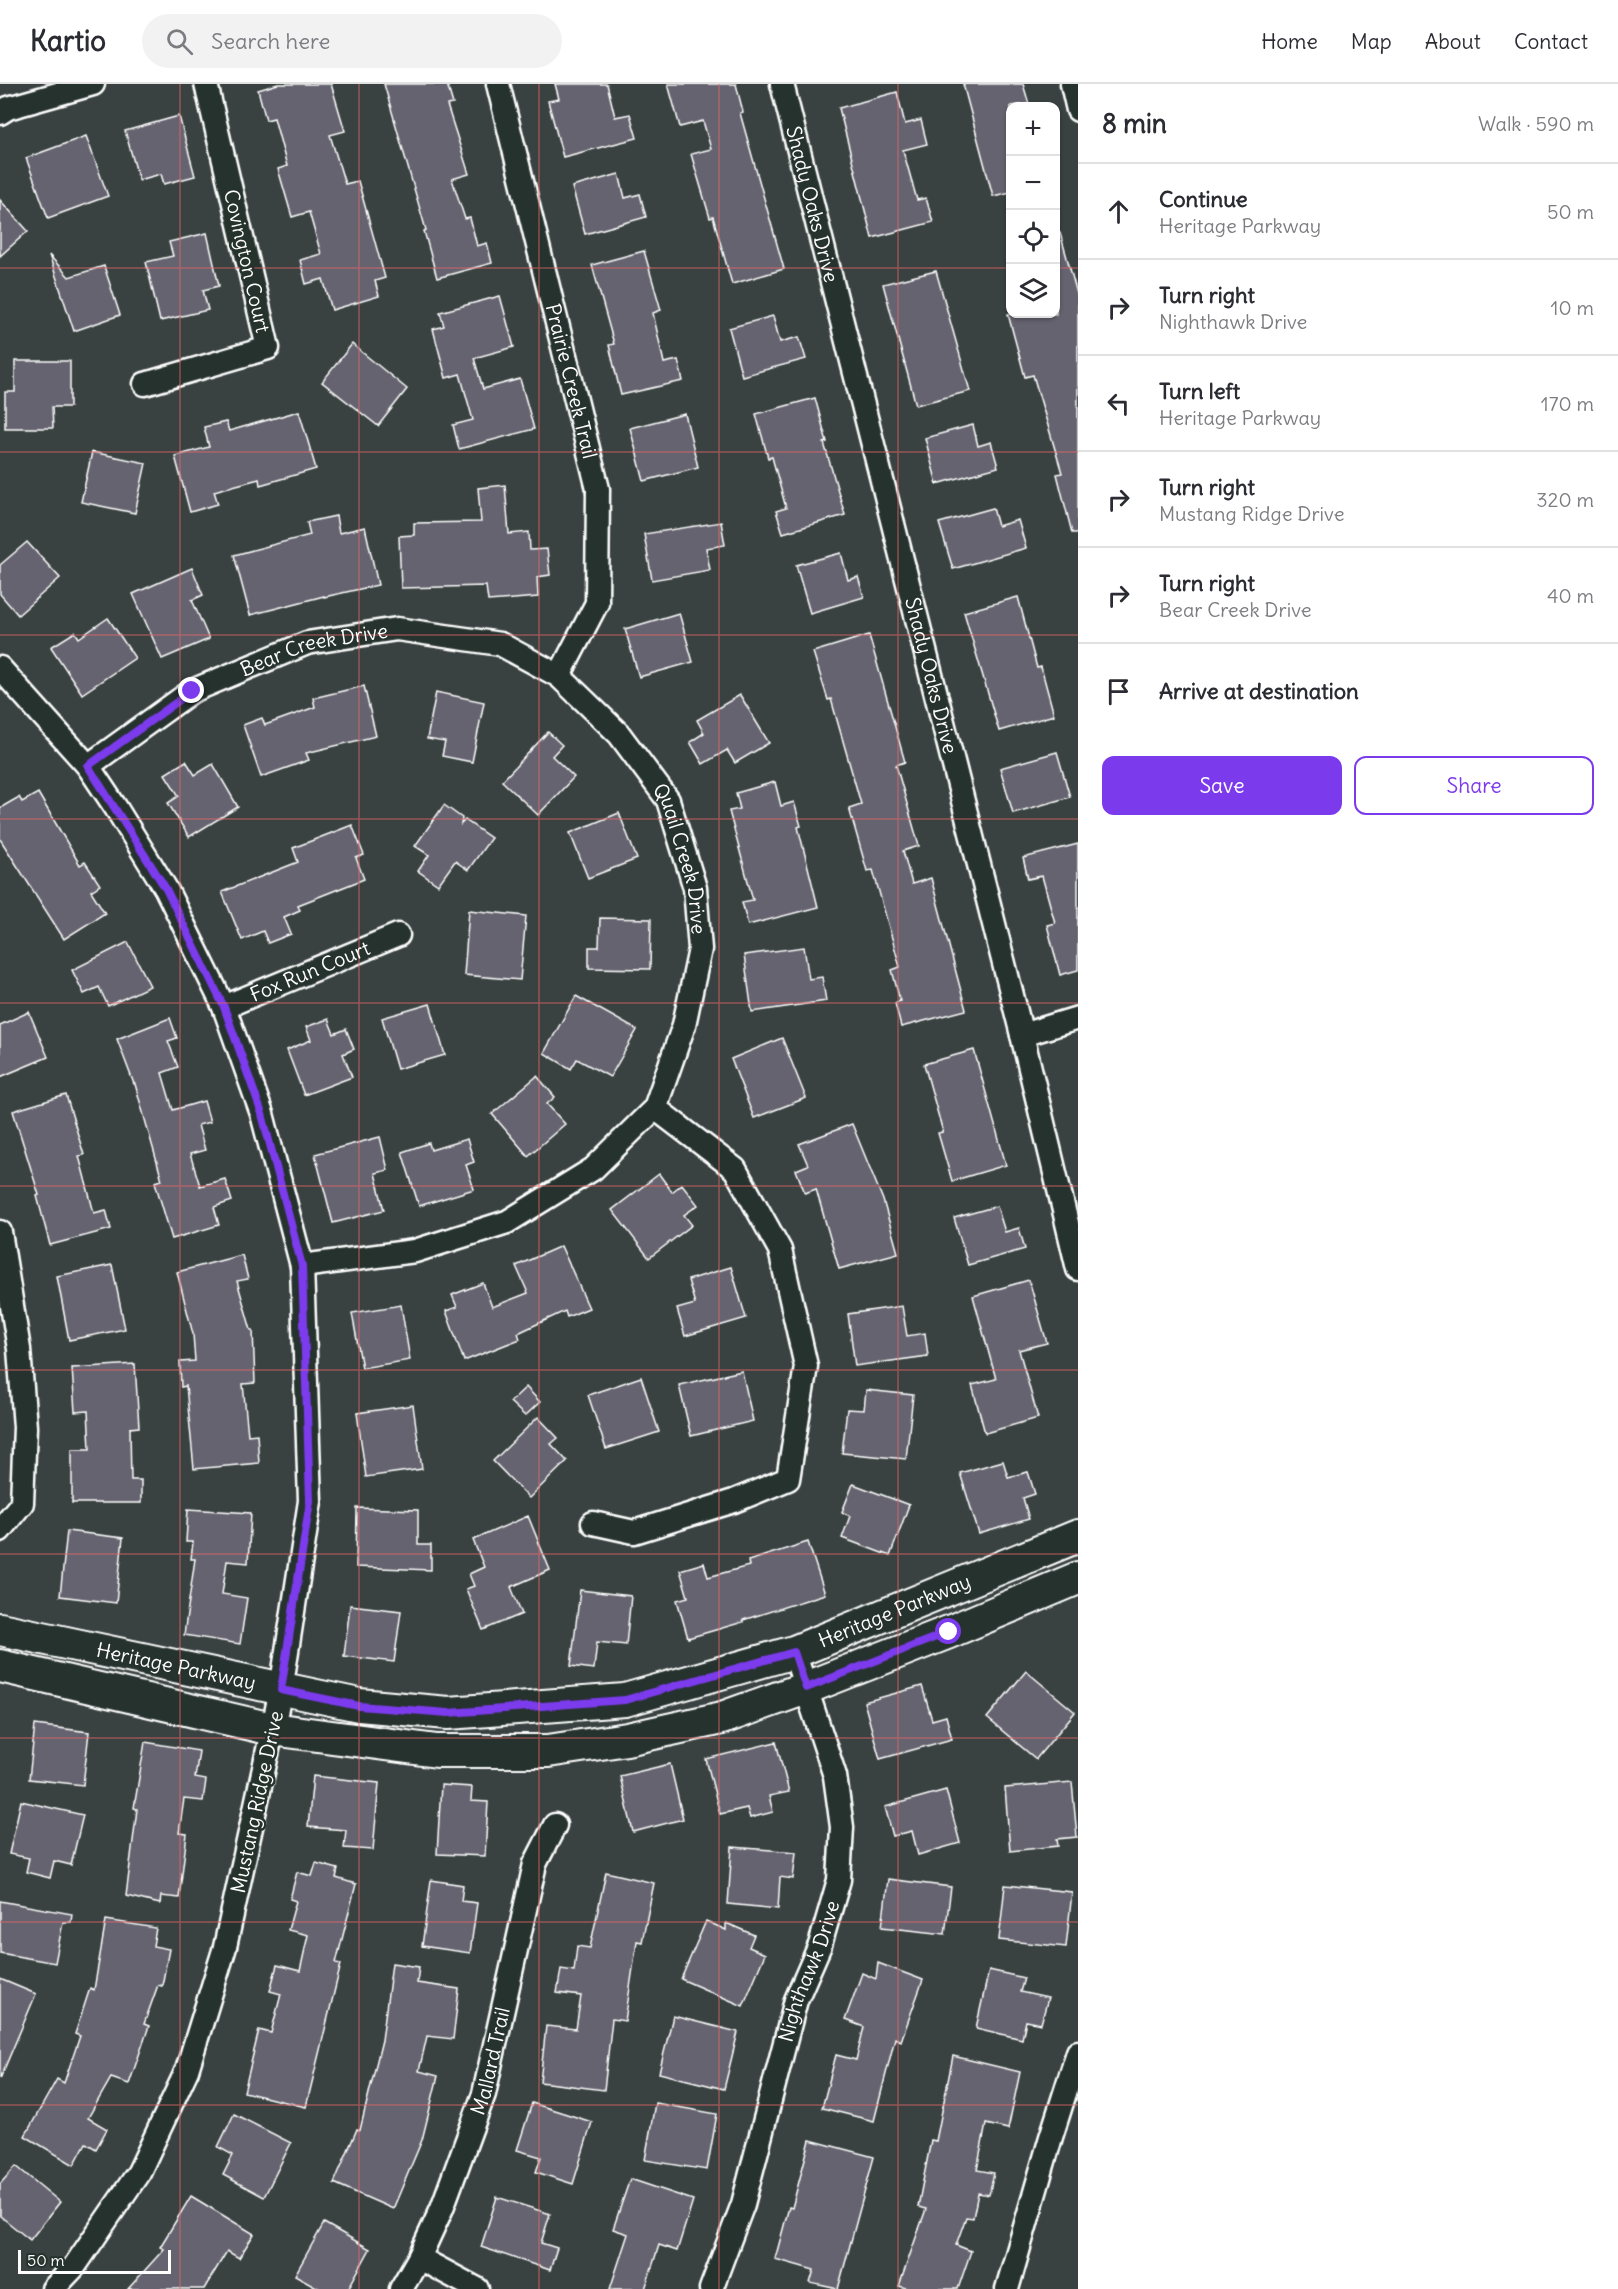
<!DOCTYPE html>
<meta charset="utf-8">
<style>
body{margin:0;font-family:Delius,sans-serif;background:#f2f2f3;color:#2b2b33}
.controls{position:absolute;right:18px;top:18px;display:grid;overflow:hidden;border-radius:12px;box-shadow:0 2px 4px #0004}
.controls button{width:54px;height:54px;display:grid;place-items:center;padding:0;border:0;border-bottom:2px solid #e1e1e2;background:#fff;color:#2b2b33;font:30px sans-serif}
.scale{position:absolute;left:18px;bottom:15px;width:153px;box-sizing:border-box;padding-left:6px;border:3px solid #fff;border-top:0;font-size:16px;line-height:21px;white-space:nowrap;color:#fff;-webkit-text-stroke:4px #26332d;paint-order:stroke}
.stop{position:absolute;width:18px;height:18px;margin:-14px;border:4px solid #7c3aed;border-radius:50%;background:#fff}
.stop.end{background:#7c3aed;border-color:#fff;box-shadow:0 2px 6px #0008}
.list{margin:0;padding:0;list-style:none}
h2{display:flex;justify-content:space-between;align-items:center;height:78px;margin:0;padding:0 24px;font-size:26px}
h2 small{font-size:20px;font-weight:400;color:#7c7c81}
.list li{display:grid;grid-template-columns:39px 1fr auto;gap:18px;align-items:center;box-sizing:border-box;height:96px;padding:0 24px;border-top:2px solid #e1e1e2}
.list b{display:block;font-size:22px;white-space:nowrap}
.list p{margin:0;font-size:20px;white-space:nowrap;color:#7c7c81}
.list em{font-size:20px;font-style:normal;color:#7c7c81}
.actions{display:flex;gap:12px;padding:18px 24px}
.actions a{flex:1;padding:14px 0;border:2px solid #7c3aed;border-radius:12px;text-align:center;font-size:21px;color:#7c3aed}
.actions .main{background:#7c3aed;color:#fff}
.icon{flex:none;width:33px;height:33px;fill:none;stroke:currentColor;stroke-width:2;stroke-linecap:round;stroke-linejoin:round}
.map{position:relative;flex:none;width:1078px;height:2205px;overflow:hidden}
header{display:flex;align-items:center;gap:36px;box-sizing:border-box;height:84px;padding:0 30px;background:#fff;border-bottom:2px solid #e1e1e2}
header strong{font-size:28px}
nav{display:flex;gap:33px;margin-inline-start:auto;font-size:21px}
.search{width:420px;height:54px;background:#f2f2f3;display:flex;align-items:center;gap:15px;box-sizing:border-box;padding:0 21px;border-radius:33px;color:#7c7c81;font-size:22px}
main{display:flex}
aside{flex:1;background:#fff}
.map>svg:first-child{display:block}
.building{fill:#66646f;stroke:#fff;stroke-width:1.5}
.lines{fill:none;stroke-linecap:round;stroke-linejoin:round}
.minor-casing{stroke:#fff;stroke-width:27}
.secondary-casing{stroke:#fff;stroke-width:36}
.minor{stroke:#26332d;stroke-width:22}
.secondary{stroke:#26332d;stroke-width:32}
.route{stroke:#7c3aed;stroke-width:8}
.grid{fill:none;stroke:#e26868;stroke-width:1.5;stroke-opacity:0.55}
.labels{text-anchor:middle;stroke-width:5;stroke-linejoin:round;paint-order:stroke}
.street-label{font-size:20px;fill:#fff;stroke:#26332d}
</style>
<header>
<strong>Kartio</strong>
<div class="search"><svg class="icon" aria-label="search" viewBox="0 0 24 24"><circle cx="10" cy="10" r="6"/><path d="M15 15l6 6"/></svg>Search here</div>
<nav><a>Home</a><a>Map</a><a>About</a><a>Contact</a></nav>
</header>
<main>
<div class="map">
<svg width="1078" height="2205" viewBox="0 0 1078 2205">
<rect width="100%" height="100%" fill="#394241"/>
<filter id="ink" filterUnits="userSpaceOnUse"><feTurbulence type="fractalNoise" baseFrequency=".0167" numOctaves="2"/><feDisplacementMap in="SourceGraphic" scale="12" xChannelSelector="R" yChannelSelector="G"/><feConvolveMatrix kernelMatrix="1 2 1 2 8 2 1 2 1" color-interpolation-filters="sRGB"/></filter>
<g filter="url(#ink)">
<g class="building">
<path d="M278 0H331L345 47 330 51 345 100 358 97 385 194 375 197 379 212 332 226 323 195 306 200 300 176 321 170 309 128 292 133 278 85 287 82 274 34 266 36 258 6Z"/>
<path d="M384 0H447L453 20 447 21 469 90 452 95 465 135 470 134 477 162 487 159 492 179 437 194 424 147 426 146Z"/>
<path d="M555 0H607L615 33 630 30 637 54 563 73 548 17 559 15Z"/>
<path d="M668 0H736L743 28 740 29 784 185 732 200 713 133 710 134 691 70 711 65 703 37 680 43Z"/>
<path d="M963 0H1023L1029 20 1011 22V108L993 112Z"/>
<path d="M897 8 905 40 921 36 927 60 903 66 917 116 926 114 933 138 872 154 839 24Z"/>
<path d="M179 32 195 92 164 100 161 90 139 96 125 47Z"/>
<path d="M86 52 108 112 48 134 26 74Z"/>
<path d="M619 90 625 114 640 110 646 133 585 150 572 103Z"/>
<path d="M0 116 28 147 0 172Z"/>
<path d="M207 149 219 202 203 206 208 226 160 237 146 178 173 172 169 158Z"/>
<path d="M1060 149 1078 213V449H1072L1057 390 1062 389 1033 291 1025 293 1008 230H1056V150Z"/>
<path d="M644 167 661 226 653 229 664 279 678 276 683 297 621 311 609 261 614 260 592 181Z"/>
<path d="M49 171 69 193 104 182 120 231 74 247Z"/>
<path d="M936 187 970 307 916 321 883 200Z"/>
<path d="M500 212 514 263 474 274 483 305 520 295 534 345 459 365 453 341 473 336 460 290 446 294 433 245 444 242 440 228Z"/>
<path d="M773 232 780 258 799 253 806 275 742 292 729 244Z"/>
<path d="M352 260 407 305 378 342 322 298Z"/>
<path d="M15 277H70V323H52L53 344H5V308H15Z"/>
<path d="M815 314 827 358 824 359 845 431 783 449 776 427 786 424 772 373 768 374 756 330Z"/>
<path d="M299 327 316 385 260 401 259 395 214 407 218 420 190 428 175 372 209 363 204 343 226 338 229 347Z"/>
<path d="M685 330 698 383 644 397 630 344Z"/>
<path d="M973 341 978 362 991 358 998 383 937 400 925 354Z"/>
<path d="M92 368 146 379 135 429 81 418Z"/>
<path d="M505 401 509 450 529 448 530 466 547 465 550 491 537 493 538 513 488 517 486 502 401 504 399 452 414 451V439L481 438 478 404Z"/>
<path d="M993 424 998 442 1018 436 1026 464 953 485 939 439Z"/>
<path d="M336 432 339 449 365 443 378 501 324 513V512L250 531 234 471 310 451 307 438Z"/>
<path d="M721 438 725 461 706 464 710 486 652 496 644 450Z"/>
<path d="M27 458 60 494 18 531 0 510V481Z"/>
<path d="M841 469 848 496 858 493 864 513 810 529 796 481Z"/>
<path d="M192 484 203 511 192 516 209 555 162 575 133 510Z"/>
<path d="M1018 513 1037 584 1041 583 1054 631 999 647 964 528Z"/>
<path d="M679 529 693 578 639 593 625 545Z"/>
<path d="M108 534 135 574 82 610 51 563 75 548 79 554Z"/>
<path d="M869 551 905 678 896 681 919 762 903 767 912 800 931 794 966 926 901 943 895 919 900 917 892 886 900 883 873 786 867 787 849 724 861 720 831 615 828 616 813 568Z"/>
<path d="M364 602 376 652 306 669 309 676 261 693 243 641 262 634 265 641 315 623 313 614Z"/>
<path d="M436 608 484 618 472 678 442 672 445 658 427 655Z"/>
<path d="M740 611 769 659 735 679 727 666 703 680 690 658 704 649 697 636Z"/>
<path d="M548 648 562 661 552 672 574 693 538 731 502 697Z"/>
<path d="M1057 668 1070 713 1013 729 1000 684Z"/>
<path d="M186 677 195 691 213 680 238 723 189 753 168 719 179 712 165 690Z"/>
<path d="M775 698 781 722 794 718 801 742 798 743 818 823 748 841 742 818 753 816 729 727 740 725 736 709Z"/>
<path d="M38 709 80 781 85 778 100 801 91 807 105 829 64 855 0 755V724L19 713 22 718Z"/>
<path d="M444 721 462 734 461 740 465 736 491 754 468 786 455 777 438 801 418 787 429 771 415 762Z"/>
<path d="M619 729 637 775 588 794 570 749Z"/>
<path d="M352 741 364 771 356 774 364 795 298 821 300 826 284 833 291 850 268 859 263 847 242 856 222 808 298 778 293 764Z"/>
<path d="M1078 760V886L1060 891 1047 841 1055 839 1042 792 1028 795 1023 774Z"/>
<path d="M469 826 526 832 520 896 464 891Z"/>
<path d="M600 834 651 835 650 885 589 884V863H599Z"/>
<path d="M128 858 150 902 108 922 99 903 84 910 72 886Z"/>
<path d="M804 863 809 895 822 893 826 917 752 928 744 871Z"/>
<path d="M576 912 637 946 610 993 577 975 571 985 544 969Z"/>
<path d="M430 920 445 971 397 985 382 934Z"/>
<path d="M29 928 48 973 0 993V941Z"/>
<path d="M170 934 177 954 168 957 178 983 162 989 173 1026 204 1017 210 1038 198 1041 205 1066 190 1070 200 1102 225 1095 232 1117 214 1123 219 1141 172 1155 155 1098 162 1096 135 1000H134L117 955Z"/>
<path d="M328 935 334 950 346 945 354 965 343 970 352 993 304 1011 287 966 311 956 306 943Z"/>
<path d="M782 954 806 1014 754 1034 731 975Z"/>
<path d="M974 966 1006 1081 952 1097 938 1049 943 1048 924 980Z"/>
<path d="M537 992 555 1013 547 1020 565 1040 528 1072 492 1030Z"/>
<path d="M66 1011 84 1071 79 1072 94 1129 106 1126 111 1145 50 1161 37 1112 39 1111 13 1027Z"/>
<path d="M852 1040 883 1116 898 1169 839 1185 816 1105 805 1109 796 1086 808 1081 799 1060Z"/>
<path d="M380 1053 388 1086 375 1089 384 1126 333 1139 315 1070Z"/>
<path d="M467 1055 474 1078 466 1081 474 1105 419 1122 402 1068 429 1059 431 1066Z"/>
<path d="M659 1090 672 1108 682 1100 698 1121 684 1131 692 1141 649 1174 612 1126Z"/>
<path d="M997 1122 1005 1148 1019 1144 1025 1165 968 1181 954 1134Z"/>
<path d="M561 1162 589 1224 567 1233 565 1227 518 1249 520 1255 464 1277 446 1227 457 1223 452 1211 483 1199 492 1223 528 1209 516 1182Z"/>
<path d="M242 1171 248 1195 237 1197 251 1246H253L255 1299 243 1300 248 1351 257 1350 259 1379 194 1385 186 1302 181 1303 180 1278 195 1277 193 1250 177 1188Z"/>
<path d="M112 1181 125 1245 69 1256 57 1192Z"/>
<path d="M731 1183 746 1234 685 1252 677 1225 695 1220 688 1196Z"/>
<path d="M1029 1196 1047 1259 1019 1266 1038 1334 985 1349 972 1301 996 1295 973 1212Z"/>
<path d="M401 1221 410 1276 362 1284 352 1229Z"/>
<path d="M902 1222 907 1252 925 1249 928 1272 855 1282 848 1230Z"/>
<path d="M135 1280 139 1343 130 1344 131 1396H141V1419H72V1365H90L88 1327 75 1328 72 1284Z"/>
<path d="M742 1287 753 1337 691 1352 679 1301Z"/>
<path d="M641 1293 659 1348 606 1365 588 1311Z"/>
<path d="M526 1303 540 1318 525 1332 510 1318Z"/>
<path d="M866 1306 913 1311 906 1375 842 1369 847 1325 864 1326Z"/>
<path d="M413 1321 422 1385 366 1393 357 1329Z"/>
<path d="M538 1333 558 1354 551 1360 567 1377 529 1414 493 1377Z"/>
<path d="M1003 1377 1008 1393 1028 1388 1035 1410 1023 1414 1029 1435 979 1450 960 1389Z"/>
<path d="M853 1400 909 1421 890 1472 842 1454 850 1432 842 1428Z"/>
<path d="M357 1424 418 1426V1461H431V1486L356 1483Z"/>
<path d="M188 1425 251 1429 248 1479 227 1477 222 1510 247 1514 240 1560 184 1551 195 1475H191L193 1458H186Z"/>
<path d="M528 1432 550 1486 511 1503 522 1530 483 1546 466 1505 474 1502 469 1490 484 1483 473 1456Z"/>
<path d="M67 1447 123 1454 116 1519 60 1512Z"/>
<path d="M808 1458 825 1510 743 1536V1538L688 1554 677 1516 688 1513 680 1486 704 1479 708 1493 749 1482 748 1477Z"/>
<path d="M580 1506 631 1512 626 1561 597 1558 594 1585 571 1582Z"/>
<path d="M350 1521 401 1527 394 1578 344 1572Z"/>
<path d="M1026 1587 1075 1628 1036 1675 987 1634Z"/>
<path d="M922 1602 932 1636 946 1632 952 1655 880 1675 864 1618Z"/>
<path d="M35 1641 89 1648 83 1701 29 1695Z"/>
<path d="M145 1658 199 1667 195 1694 206 1696 203 1717 184 1715 179 1749 187 1750 179 1814 161 1812 160 1820 126 1812 137 1725 134 1724Z"/>
<path d="M776 1658 789 1708 769 1712 773 1728 750 1734 747 1724 720 1730 706 1675Z"/>
<path d="M670 1680 683 1735 633 1748 620 1692Z"/>
<path d="M313 1692 379 1699 373 1766 344 1764 346 1746 308 1743Z"/>
<path d="M1072 1698 1077 1753 1057 1755 1058 1762 1010 1767 1005 1704Z"/>
<path d="M441 1701 472 1703 471 1717 488 1718 485 1772 437 1770Z"/>
<path d="M946 1706 960 1759 918 1771 912 1747 893 1752 885 1723Z"/>
<path d="M21 1717 83 1731 71 1781 54 1777 50 1794 26 1788 29 1774 9 1770Z"/>
<path d="M732 1763 796 1768 793 1795 780 1793 778 1825 728 1820Z"/>
<path d="M316 1779 338 1785 336 1794 356 1800 336 1879 341 1880 306 2023 244 2008 259 1946 271 1949 281 1910 270 1907 277 1881 300 1887 308 1851 288 1846 296 1817 290 1815 297 1788 312 1792Z"/>
<path d="M606 1788 654 1799 642 1858 637 1857 625 1937 612 1935 604 2006 540 1998 546 1942 576 1945 581 1912 557 1909 561 1885 574 1887 577 1862 590 1864Z"/>
<path d="M888 1795 951 1803 945 1850 882 1843Z"/>
<path d="M431 1796 463 1801 461 1817 477 1819 470 1869 422 1862Z"/>
<path d="M1005 1801 1072 1808 1066 1863 999 1856Z"/>
<path d="M0 1817 72 1830 71 1838H63L55 1879 0 1869Z"/>
<path d="M106 1836 156 1844 153 1862 169 1865 162 1902 158 1901 144 1940 149 1942 129 2000 111 1994 88 2034 107 2045 96 2065 86 2059 74 2081 25 2052 57 1995 64 1999 80 1952 75 1950 90 1904 94 1906Z"/>
<path d="M706 1837 726 1846V1839L754 1851 749 1863 765 1870 743 1922 681 1895Z"/>
<path d="M392 1879 419 1883 417 1899 459 1905 453 1955 427 1952 419 1987 438 1992 422 2056 393 2125 334 2099 357 2045 360 2046 382 1956Z"/>
<path d="M878 1879 923 1896 901 1957 895 1954 874 2037 822 2024 836 1971 856 1976 864 1943 845 1936 862 1889 876 1895Z"/>
<path d="M989 1886 1024 1894 1020 1908 1048 1914 1041 1940 1026 1937 1022 1955 976 1944Z"/>
<path d="M0 1895 36 1910 0 1995Z"/>
<path d="M673 1932 738 1948 724 2005 659 1989Z"/>
<path d="M953 1972 1020 1988 1008 2045 986 2040 977 2086 994 2089 989 2111 978 2109 973 2134 966 2133 956 2161 971 2167 958 2205H909L899 2202 926 2125 918 2123 931 2056 936 2057Z"/>
<path d="M532 2019 592 2038 573 2100 536 2088 541 2073 517 2066Z"/>
<path d="M655 2019 717 2030 707 2086 645 2076Z"/>
<path d="M234 2030 291 2059 264 2113 223 2091 233 2071 218 2063Z"/>
<path d="M810 2056 874 2073 838 2205 810 2199 814 2186 775 2175 789 2123 792 2124Z"/>
<path d="M16 2082 60 2118 30 2156 0 2132V2100Z"/>
<path d="M630 2095 693 2116 677 2167 659 2161 645 2205H610L628 2150 613 2145Z"/>
<path d="M191 2112 254 2150 239 2174 227 2167 204 2205H128L164 2165 160 2163Z"/>
<path d="M497 2113 550 2130 541 2159 557 2164 550 2186 481 2163Z"/>
<path d="M324 2139 370 2165 348 2205H320L295 2191Z"/>
</g>
<g class="lines">
<defs>
<g id="minor">
<path id="s1" d="M498 0 598 405 597 519 559 592"/>
<path id="s2" d="M782 0 1022 951 1078 1185"/>
<path d="M1072 0 1078 26"/>
<path d="M0 29 8 24 93 0"/>
<path d="M145 300 268 264 206 0"/>
<path d="M0 584 88 682 116 724 166 805 224 923 262 1030 302 1182 310 1417 281 1606 225 1863 187 1986 139 2088 74 2183 53 2205"/>
<path id="s3" d="M88 682 192 607 307 559 397 545 500 560 559 592 619 650 668 716 695 804 700 865 684 941 655 1024 593 1085 507 1138 415 1167 302 1182"/>
<path id="s4" d="M224 923 398 851"/>
<path d="M1022 951 1078 934"/>
<path d="M0 1148 19 1265 25 1343 22 1419 0 1446"/>
<path d="M593 1439 634 1448 734 1417 788 1395 806 1282 780 1166 735 1085 655 1024"/>
<path d="M419 2174 477 2205"/>
<path id="s5" d="M401 2205 419 2174 442 2124 484 2010 535 1780 555 1741"/>
<path id="s6" d="M711 2205 743 2120 796 1916 820 1861 839 1796 842 1743 835 1692 794 1568"/>
<path d="M1007 2205 1051 2053 1078 1968"/>
</g>
<g id="secondary">
<path id="s7" d="M0 1545 359 1621 448 1629 625 1616 794 1568 1078 1452"/>
<path d="M0 1582 272 1645 437 1667H548L627 1655 722 1634 806 1604 949 1548 1078 1494"/>
</g>
</defs>
<use href="#minor" class="minor-casing"/>
<use href="#secondary" class="secondary-casing"/>
<use href="#minor" class="minor"/>
<use href="#secondary" class="secondary"/>
</g>
</g>
<g class="lines" filter="url(#ink)">
<path class="route" d="M192 607 88 682 166 805 224 923 262 1030 302 1182 310 1417 281 1606 359 1622 448 1629 625 1616 794 1568 806 1604 949 1548"/>
</g>
<path class="grid" d="M180 0V2205M359 0V2205M539 0V2205M719 0V2205M898 0V2205M0 184H1011M1056 184H1078M0 368H1078M0 551H1078M0 735H1078M0 919H1078M0 1102H1078M0 1286H1078M0 1470H1078M0 1654H1078M0 1838H1078M0 2021H1078"/>
<g class="labels">
<g class="street-label">
<text dy="7" stroke="none"><textPath href="#s2" startOffset="124">Shady Oaks Drive</textPath></text>
<text transform="translate(247 177) rotate(77)" y="7">Covington Court</text>
<text dy="7" stroke="none"><textPath href="#s1" startOffset="306">Prairie Creek Trail</textPath></text>
<text dy="7" stroke="none"><textPath href="#s3" startOffset="258">Bear Creek Drive</textPath></text>
<text dy="7" stroke="none"><textPath href="#s2" startOffset="610">Shady Oaks Drive</textPath></text>
<text dy="7" stroke="none"><textPath href="#s3" startOffset="741">Quail Creek Drive</textPath></text>
<text dy="7" stroke="none"><textPath href="#s4" startOffset="93">Fox Run Court</textPath></text>
<text dy="7" stroke="none"><textPath href="#s7" startOffset="918">Heritage Parkway</textPath></text>
<text dy="7" stroke="none"><textPath href="#s7" startOffset="180">Heritage Parkway</textPath></text>
<text transform="translate(257 1718) rotate(-78)" y="7">Mustang Ridge Drive</text>
<text dy="7" stroke="none"><textPath href="#s6" startOffset="333">Nighthawk Drive</textPath></text>
<text dy="7" stroke="none"><textPath href="#s5" startOffset="246">Mallard Trail</textPath></text>
</g>
</g>
</svg>
<div class="controls">
<button>+</button>
<button>−</button>
<button><svg class="icon" aria-label="locate" viewBox="0 0 24 24"><circle cx="12" cy="12" r="6"/><path d="M12 2v4M12 18v4M2 12h4M18 12h4"/></svg></button>
<button><svg class="icon" aria-label="layers" viewBox="0 0 24 24"><path d="M12 4l9 5-9 5-9-5zM3 14l9 5 9-5"/></svg></button>
</div>
<div class="scale">50 m</div>
<div class="stop" style="left:949px;top:1548px"></div>
<div class="stop end" style="left:192px;top:607px"></div>
</div>
<aside>
<h2>8 min<small>Walk · 590 m</small></h2>
<ul class="list">
<li><svg class="icon" aria-label="ahead" viewBox="0 0 24 24"><path d="M12 20V5M6 11l6-6 6 6"/></svg><div><b>Continue</b><p>Heritage Parkway</p></div><em>50 m</em></li>
<li><svg class="icon" aria-label="right" viewBox="0 0 24 24"><path d="M7 20v-9h11M14 6l5 5-5 5"/></svg><div><b>Turn right</b><p>Nighthawk Drive</p></div><em>10 m</em></li>
<li><svg class="icon" aria-label="left" viewBox="0 0 24 24"><path d="M17 20v-9H6M10 6l-5 5 5 5"/></svg><div><b>Turn left</b><p>Heritage Parkway</p></div><em>170 m</em></li>
<li><svg class="icon" aria-label="right" viewBox="0 0 24 24"><path d="M7 20v-9h11M14 6l5 5-5 5"/></svg><div><b>Turn right</b><p>Mustang Ridge Drive</p></div><em>320 m</em></li>
<li><svg class="icon" aria-label="right" viewBox="0 0 24 24"><path d="M7 20v-9h11M14 6l5 5-5 5"/></svg><div><b>Turn right</b><p>Bear Creek Drive</p></div><em>40 m</em></li>
<li><svg class="icon" aria-label="arrive" viewBox="0 0 24 24"><path d="M6 21V4h12l-3 4 3 4H6"/></svg><div><b>Arrive at destination</b></div></li>
</ul>
<div class="actions"><a class="main">Save</a><a>Share</a></div>
</aside>
</main>
